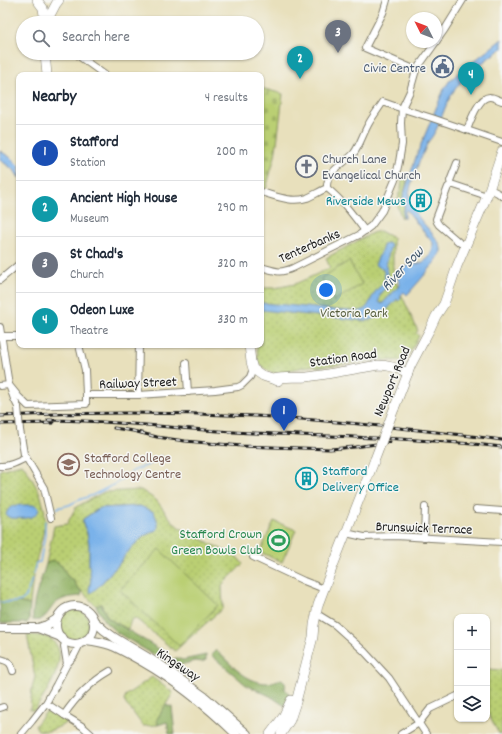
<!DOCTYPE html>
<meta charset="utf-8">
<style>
body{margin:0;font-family:Dekko,sans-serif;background:#f2f2f3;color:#1f2937}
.controls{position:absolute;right:12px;bottom:12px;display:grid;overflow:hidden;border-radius:8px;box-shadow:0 1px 3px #0004}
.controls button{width:36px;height:36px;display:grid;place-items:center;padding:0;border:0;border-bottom:1px solid #e0e1e3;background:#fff;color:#1f2937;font:20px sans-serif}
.compass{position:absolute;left:406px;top:12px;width:36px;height:36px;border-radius:50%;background:#fff;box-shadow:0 1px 3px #0004;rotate:312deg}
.you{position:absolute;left:326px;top:290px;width:14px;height:14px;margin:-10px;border:3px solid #fff;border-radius:50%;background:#1a73e8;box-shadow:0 0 0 6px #1a73e833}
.badge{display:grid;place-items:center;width:26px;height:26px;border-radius:50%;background:#b45309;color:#fff;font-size:13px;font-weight:700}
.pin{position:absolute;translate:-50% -33px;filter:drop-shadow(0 1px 2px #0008)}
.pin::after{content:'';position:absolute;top:21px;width:14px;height:12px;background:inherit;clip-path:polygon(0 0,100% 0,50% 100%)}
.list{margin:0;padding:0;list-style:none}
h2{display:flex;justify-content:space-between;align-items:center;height:52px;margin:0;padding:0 16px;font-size:17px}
h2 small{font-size:13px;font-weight:400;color:#747a83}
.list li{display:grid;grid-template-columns:26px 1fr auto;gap:12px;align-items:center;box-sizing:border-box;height:56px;padding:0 16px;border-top:1px solid #e0e1e3}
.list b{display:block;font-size:15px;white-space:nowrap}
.list p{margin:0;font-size:13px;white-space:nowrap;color:#747a83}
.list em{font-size:13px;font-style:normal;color:#747a83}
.icon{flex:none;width:22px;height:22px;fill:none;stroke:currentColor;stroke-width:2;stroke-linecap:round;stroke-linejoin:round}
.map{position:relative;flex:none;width:502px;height:734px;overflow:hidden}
.search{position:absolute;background:#fff;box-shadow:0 1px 3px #0004;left:16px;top:16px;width:248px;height:44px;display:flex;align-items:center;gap:10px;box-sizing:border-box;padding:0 14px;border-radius:22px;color:#747a83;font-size:15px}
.panel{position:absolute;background:#fff;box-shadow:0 1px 3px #0004;left:16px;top:72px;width:248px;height:276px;border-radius:8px}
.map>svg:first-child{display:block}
.green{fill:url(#green-dots);stroke:#6b7648;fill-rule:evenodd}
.forest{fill:url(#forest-crowns);stroke:#586740}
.cemetery{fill:url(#cemetery-stones);stroke:#6b7648}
.pitch{fill:#bacf73;stroke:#6b7648}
.water{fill:#7ab2ea;stroke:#4b6783}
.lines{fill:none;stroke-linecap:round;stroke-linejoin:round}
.stream{stroke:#7ab2ea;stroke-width:1.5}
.minor-casing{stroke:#827e6c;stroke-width:8}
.major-casing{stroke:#827e6c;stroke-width:10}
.highway-casing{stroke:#827e6c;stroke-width:10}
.minor{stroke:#fff;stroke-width:6}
.major{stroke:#fff;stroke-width:8}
.highway{stroke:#fff;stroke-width:9}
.rail-casing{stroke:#1c1c1c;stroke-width:3}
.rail{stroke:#f6f6f2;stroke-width:1.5;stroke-dasharray:4.5;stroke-linecap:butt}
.minor-bridge-casing{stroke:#827e6c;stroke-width:8;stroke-linecap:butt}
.highway-bridge-casing{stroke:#827e6c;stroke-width:10;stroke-linecap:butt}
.minor-bridge{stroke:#fff;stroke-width:6}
.highway-bridge{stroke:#fff;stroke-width:9}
.labels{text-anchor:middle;stroke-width:3;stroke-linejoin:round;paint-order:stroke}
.service-label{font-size:14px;fill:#4e5e75;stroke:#f6f6f2;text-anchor:end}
.worship-label{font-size:14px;fill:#5b616d;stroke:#f6f6f2;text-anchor:start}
.culture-label{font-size:14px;fill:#0d838f;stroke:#f6f6f2;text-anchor:end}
.street-label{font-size:14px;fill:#1c1c1c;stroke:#f6f6f2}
.park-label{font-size:14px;fill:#535b3a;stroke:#f6f6f2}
.education-label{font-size:14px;fill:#785e54;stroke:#f6f6f2;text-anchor:start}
.leisure-label{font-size:14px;fill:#27864d;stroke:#f6f6f2;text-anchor:end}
.water-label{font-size:15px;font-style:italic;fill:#42586e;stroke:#f6f6f2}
</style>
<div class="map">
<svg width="502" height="734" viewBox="0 0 502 734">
<defs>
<pattern id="green-dots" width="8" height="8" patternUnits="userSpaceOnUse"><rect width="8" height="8" fill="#bacf73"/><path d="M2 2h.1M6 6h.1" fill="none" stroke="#9fb163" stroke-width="1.8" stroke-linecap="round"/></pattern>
<pattern id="forest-crowns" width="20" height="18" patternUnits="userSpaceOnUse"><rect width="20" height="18" fill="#93b265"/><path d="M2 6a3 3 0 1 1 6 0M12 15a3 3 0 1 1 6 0" fill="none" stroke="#7e9857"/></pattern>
<pattern id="cemetery-stones" width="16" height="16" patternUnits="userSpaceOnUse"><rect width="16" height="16" fill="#bacf73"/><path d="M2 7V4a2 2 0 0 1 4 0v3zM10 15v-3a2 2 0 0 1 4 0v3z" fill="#9fb163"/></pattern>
</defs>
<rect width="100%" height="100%" fill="#f6f6f2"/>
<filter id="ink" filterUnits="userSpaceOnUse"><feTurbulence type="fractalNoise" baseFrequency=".025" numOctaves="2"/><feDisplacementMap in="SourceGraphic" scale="8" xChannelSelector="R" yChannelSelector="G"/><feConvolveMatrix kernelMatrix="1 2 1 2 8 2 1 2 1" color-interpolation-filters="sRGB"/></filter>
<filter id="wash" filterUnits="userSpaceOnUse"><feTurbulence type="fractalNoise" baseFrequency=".012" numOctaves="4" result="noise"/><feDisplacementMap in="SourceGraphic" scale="16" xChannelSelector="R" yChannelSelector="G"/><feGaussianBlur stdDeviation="0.9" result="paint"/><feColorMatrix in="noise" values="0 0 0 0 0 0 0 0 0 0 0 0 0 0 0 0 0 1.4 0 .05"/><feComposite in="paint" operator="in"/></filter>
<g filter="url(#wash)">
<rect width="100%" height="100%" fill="#e8e0bc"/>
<g class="green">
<path d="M402 178 406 179 407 181 402 200 404 208 402 219 396 203 398 199H399V193L401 190Z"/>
<path d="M380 231 393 238V267L394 278 418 331 416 333 419 336 406 360 402 361 378 360 316 367 315 365 290 370 291 371C287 373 282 374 278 374 271 374 259 366 257 359 257 358 258 354 258 353L257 352V346L261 345V288H275L295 284 330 268 326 258 372 233Z"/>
<path d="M21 464 25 467 40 493 45 512 44 514 46 521 33 575 30 605 18 602H0V470Z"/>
<path d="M141 490 156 500 174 523 180 528 237 557 243 564 222 585 223 608 175 651 135 618 131 620 128 629 118 624 108 618 101 604 96 606 76 585 74 581 67 576 61 566 53 560 46 564 54 526 67 524 76 507 104 492ZM140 506 158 529 146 535 134 545 125 555 119 564 108 576 99 586 89 590 91 579 89 564V544L87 533 83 524V519L100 508Z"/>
<circle cx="74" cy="624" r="15"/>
<path d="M27 635C34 635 43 635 49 638 75 652 45 694 35 710H30L32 688 35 677Z"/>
<path d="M487 669 502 670V734H499L487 712Z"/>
<path d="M152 677 173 693 157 719 158 725 143 726 132 711 127 706 124 701 126 695Z"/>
<path d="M49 711 53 712 68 722C58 727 49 734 38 730L35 726 45 713Z"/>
</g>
<g class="forest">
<path d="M53 560 62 566 67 576 74 581 76 585 82 592 81 596C73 597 66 597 59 601 49 606 47 623 33 620 31 603 41 581 46 564Z"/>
<path d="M0 602H18L30 605 29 620 27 623H0Z"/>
<path d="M101 604 108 618 169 655 167 659 164 661 116 632 104 621 96 606Z"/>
<path d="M216 650C230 663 245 682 266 683 271 683 277 680 282 679 285 682 286 684 285 689L290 695 285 706 270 696 246 685 211 655Z"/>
<path d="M206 655V660L202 662 196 661 176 666 170 663V661L176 658 183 660Z"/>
<path d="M166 705 172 707 175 734H169L167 722 158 725 157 719Z"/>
</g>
<path class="cemetery" d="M261 88 283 94 277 143 275 156 266 189 261 187Z"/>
<g class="pitch">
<path d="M349 261 362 284 334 301 321 278Z"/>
<path d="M274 521 296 530 282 562 260 552Z"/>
<path d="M159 549 218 605 179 646 120 590Z"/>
</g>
<g class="water">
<path d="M502 39V48C485 61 465 74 453 92 443 107 440 129 428 142 422 156 409 182 409 197 410 216 443 238 441 251 440 259 414 287 407 295L404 292 400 296 401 298 398 301 397 299C387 310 380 318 366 321L261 310V303C269 304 278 304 286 305 307 307 329 310 351 311 354 311 360 312 363 310 369 307 371 298 375 292 384 281 387 284 383 269L375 265 384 244 386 243 391 244C389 254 381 274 392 278V281L380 295 379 302 382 304 400 285 399 281 397 278C399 274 401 270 404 267 409 265 413 265 417 264 428 262 434 253 433 243L419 226 407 210 405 211V218H403V211L405 208 402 200 417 154 444 89 450 80Z"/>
<path d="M0 151 10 157 19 166V178L14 170 0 160Z"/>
<path d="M24 505H36L39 509C36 521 20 518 10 518L6 515C9 504 15 506 24 505Z"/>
<path d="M140 506 154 512 158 523V529L146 535 134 545 125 555 119 564 108 576 99 586 91 593 89 590 91 579 89 564V544L87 533 83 524V519L100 508Z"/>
</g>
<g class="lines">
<g class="stream">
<path d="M57 508 69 505 79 500 93 495 115 484 133 471 150 464 161 456"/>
<path d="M33 575 36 563 40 562 45 534V521"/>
<path d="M0 602C26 603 24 603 32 579"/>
</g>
</g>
</g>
<g filter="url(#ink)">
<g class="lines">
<defs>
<g id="minor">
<path d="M387 0 383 13 365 48 416 70"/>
<path d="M436 42 445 29 463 0"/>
<path d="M80 57 105 75"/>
<path d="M467 130C470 122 479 96 490 97 494 97 498 100 502 101"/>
<path d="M457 163 450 181 451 185 448 187 436 219 437 222 439 225 460 243 467 246"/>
<path d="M451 185H454L487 196"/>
<path d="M327 188C326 170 344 165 354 153 360 145 363 134 368 125 372 117 378 110 383 102L397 107 432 118 502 142"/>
<path d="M327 188C342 200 353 215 365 231"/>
<path d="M490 189 498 193 502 196"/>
<path d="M261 192C276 196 291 203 307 198 314 195 320 191 327 188"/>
<path d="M261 267C275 271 279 274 293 268L359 235 371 226 382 211 395 180 399 162 402 144 401 123 402 108 410 91 416 70 436 42"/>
<path d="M0 280 19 264"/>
<path d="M0 327 9 385 14 399 18 407"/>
<path d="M0 336H19"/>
<path d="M79 345 85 370 86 395"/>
<path d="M186 363 188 392"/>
<path d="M9 385 18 396 28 406 86 404V395H138L215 390 238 387 242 385 250 377 253 369"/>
<path d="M0 386 9 385"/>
<path d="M138 395 139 345"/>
<path d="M20 430 24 454 44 488 51 518"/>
<path d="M0 466C9 467 18 462 26 458"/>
<path d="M476 509 502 511"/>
<path d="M346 533 364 537 395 536 502 542"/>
<path d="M424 538 425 507"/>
<path d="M253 557 304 581 324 589"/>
<path d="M317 614 335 625 364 651 389 678 426 734"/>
<path d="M66 642 64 646 67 664"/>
<path d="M0 659C9 661 11 663 13 671"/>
<path d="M46 703 64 715C76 697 91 682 110 671"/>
<path d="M0 708 3 707"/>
<path d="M64 715 82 726 91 734"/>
<path d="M21 734 32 721 46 703 56 685 67 664 74 656 81 642"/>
<path d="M401 734 419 723 430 709 457 696"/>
</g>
<g id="major">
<circle cx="75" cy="625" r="19"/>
<path d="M93 620 104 630 115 638 162 666 181 680 205 697 247 734"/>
<path d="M0 628H38L47 625 57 619"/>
<path d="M38 628 61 637"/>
<path d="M86 640C94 641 102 642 110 645 121 649 132 656 143 662 178 682 207 706 236 734"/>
</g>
<g id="highway">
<path d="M37 0 43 8 45 23"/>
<path d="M46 23 56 4 59 0"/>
<path d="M45 53 47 75"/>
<path d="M249 345 251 362 253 369 263 376 278 381"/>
<path d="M273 379C285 376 296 378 307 377 331 374 355 369 378 365 390 365 398 368 408 373"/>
<path d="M394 409 411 365 430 329 436 316 444 304 457 266 487 196 502 151"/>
<path d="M270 734 283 717 291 700"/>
<path d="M281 734 290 720 296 702 313 637 314 625 318 605 324 589 375 459"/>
</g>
</defs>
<use href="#minor" class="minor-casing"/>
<use href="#major" class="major-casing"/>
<use href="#highway" class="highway-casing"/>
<use href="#minor" class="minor"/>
<use href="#major" class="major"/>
<use href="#highway" class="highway"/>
<defs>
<g id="rail">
<path d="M0 416C85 412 170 412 255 416 309 419 363 424 418 430 446 433 474 436 502 440"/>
<path d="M48 420C117 420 185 430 254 433 337 437 420 438 502 447"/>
<path d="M0 424 53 423"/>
<path d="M114 428 133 431 157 437 185 441 242 446 330 449 355 447 390 442"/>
</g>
</defs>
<use href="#rail" class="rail-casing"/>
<use href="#rail" class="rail"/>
<defs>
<path id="minor-bridge" d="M18 407 20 430"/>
<path id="highway-bridge" d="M375 459 394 409"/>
</defs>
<use href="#minor-bridge" class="minor-bridge-casing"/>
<use href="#highway-bridge" class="highway-bridge-casing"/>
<use href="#minor-bridge" class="minor-bridge"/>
<use href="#highway-bridge" class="highway-bridge"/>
</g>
</g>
<defs>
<symbol id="civic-ring" viewBox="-11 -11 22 22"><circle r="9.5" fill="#f6f6f2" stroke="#5c6f8a" stroke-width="1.5"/><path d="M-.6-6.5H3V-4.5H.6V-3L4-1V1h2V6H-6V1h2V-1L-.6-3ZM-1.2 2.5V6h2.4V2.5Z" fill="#5c6f8a"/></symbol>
<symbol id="church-ring" viewBox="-11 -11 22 22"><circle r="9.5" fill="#f6f6f2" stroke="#6b7280" stroke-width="1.5"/><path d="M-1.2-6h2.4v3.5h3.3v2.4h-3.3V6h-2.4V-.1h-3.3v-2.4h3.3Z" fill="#6b7280"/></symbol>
<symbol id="building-ring" viewBox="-11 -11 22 22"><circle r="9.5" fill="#f6f6f2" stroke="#0f9aa8" stroke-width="1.5"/><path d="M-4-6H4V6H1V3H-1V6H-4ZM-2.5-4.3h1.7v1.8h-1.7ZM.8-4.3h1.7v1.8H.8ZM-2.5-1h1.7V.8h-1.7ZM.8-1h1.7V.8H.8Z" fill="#0f9aa8"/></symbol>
<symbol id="university-ring" viewBox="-11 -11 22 22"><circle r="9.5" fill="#f6f6f2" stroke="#8d6e63" stroke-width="1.5"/><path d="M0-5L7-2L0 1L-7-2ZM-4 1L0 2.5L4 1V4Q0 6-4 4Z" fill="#8d6e63"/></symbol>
<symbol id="stadium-ring" viewBox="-11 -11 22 22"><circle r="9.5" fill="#f6f6f2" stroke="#2e9e5b" stroke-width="1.5"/><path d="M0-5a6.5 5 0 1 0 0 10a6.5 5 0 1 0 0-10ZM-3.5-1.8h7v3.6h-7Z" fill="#2e9e5b"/></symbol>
</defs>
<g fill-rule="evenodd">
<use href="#civic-ring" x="430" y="54" width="25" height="25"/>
<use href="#church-ring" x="294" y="154" width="25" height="25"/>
<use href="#building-ring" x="408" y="188" width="25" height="25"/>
<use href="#university-ring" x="56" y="452" width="25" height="25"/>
<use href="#building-ring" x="294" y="466" width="25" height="25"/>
<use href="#stadium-ring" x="266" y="528" width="25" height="25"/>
</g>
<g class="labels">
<g class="service-label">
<text x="426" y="72">Civic Centre</text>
</g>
<g class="worship-label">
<text x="322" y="163">Church Lane<tspan x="322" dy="16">Evangelical Church</tspan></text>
</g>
<g class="culture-label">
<text x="406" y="205">Riverside Mews</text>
<text x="322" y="475" text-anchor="start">Stafford<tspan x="322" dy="16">Delivery Office</tspan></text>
</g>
<g class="street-label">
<text transform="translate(309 245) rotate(-24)" y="5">Tenterbanks</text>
<text transform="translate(343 357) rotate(-8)" y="5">Station Road</text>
<text transform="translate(391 381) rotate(-67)" y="5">Newport Road</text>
<text transform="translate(138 382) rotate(-2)" y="5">Railway Street</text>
<text transform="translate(424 527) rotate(2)" y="5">Brunswick Terrace</text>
<text transform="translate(179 664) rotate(34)" y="5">Kingsway</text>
</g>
<g class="park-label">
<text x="354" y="317">Victoria Park</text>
</g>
<g class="education-label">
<text x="84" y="462">Stafford College<tspan x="84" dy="16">Technology Centre</tspan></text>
</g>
<g class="leisure-label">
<text x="262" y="538">Stafford Crown<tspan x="262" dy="16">Green Bowls Club</tspan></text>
</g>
<g class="water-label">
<text transform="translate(402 268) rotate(-47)" y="5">River Sow</text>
</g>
</g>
</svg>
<div class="controls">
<button>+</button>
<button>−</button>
<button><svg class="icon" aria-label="layers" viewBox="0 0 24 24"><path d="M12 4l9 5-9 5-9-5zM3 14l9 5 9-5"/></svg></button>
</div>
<svg class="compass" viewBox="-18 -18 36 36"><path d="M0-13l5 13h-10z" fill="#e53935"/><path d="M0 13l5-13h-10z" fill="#747a83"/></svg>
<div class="you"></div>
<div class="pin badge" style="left:284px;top:431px;background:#1a4fb4">1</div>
<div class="pin badge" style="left:300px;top:79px;background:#0f9aa8">2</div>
<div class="pin badge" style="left:338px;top:53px;background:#6b7280">3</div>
<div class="pin badge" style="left:471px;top:95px;background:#0f9aa8">4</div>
<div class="search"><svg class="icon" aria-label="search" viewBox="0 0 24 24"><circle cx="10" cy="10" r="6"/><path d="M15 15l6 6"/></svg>Search here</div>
<section class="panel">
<h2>Nearby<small>4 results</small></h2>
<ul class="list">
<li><span class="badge" style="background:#1a4fb4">1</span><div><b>Stafford</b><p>Station</p></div><em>200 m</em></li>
<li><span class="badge" style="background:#0f9aa8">2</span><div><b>Ancient High House</b><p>Museum</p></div><em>290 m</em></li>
<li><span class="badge" style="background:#6b7280">3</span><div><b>St Chad's</b><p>Church</p></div><em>320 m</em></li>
<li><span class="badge" style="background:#0f9aa8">4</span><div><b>Odeon Luxe</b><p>Theatre</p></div><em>330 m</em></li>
</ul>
</section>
</div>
